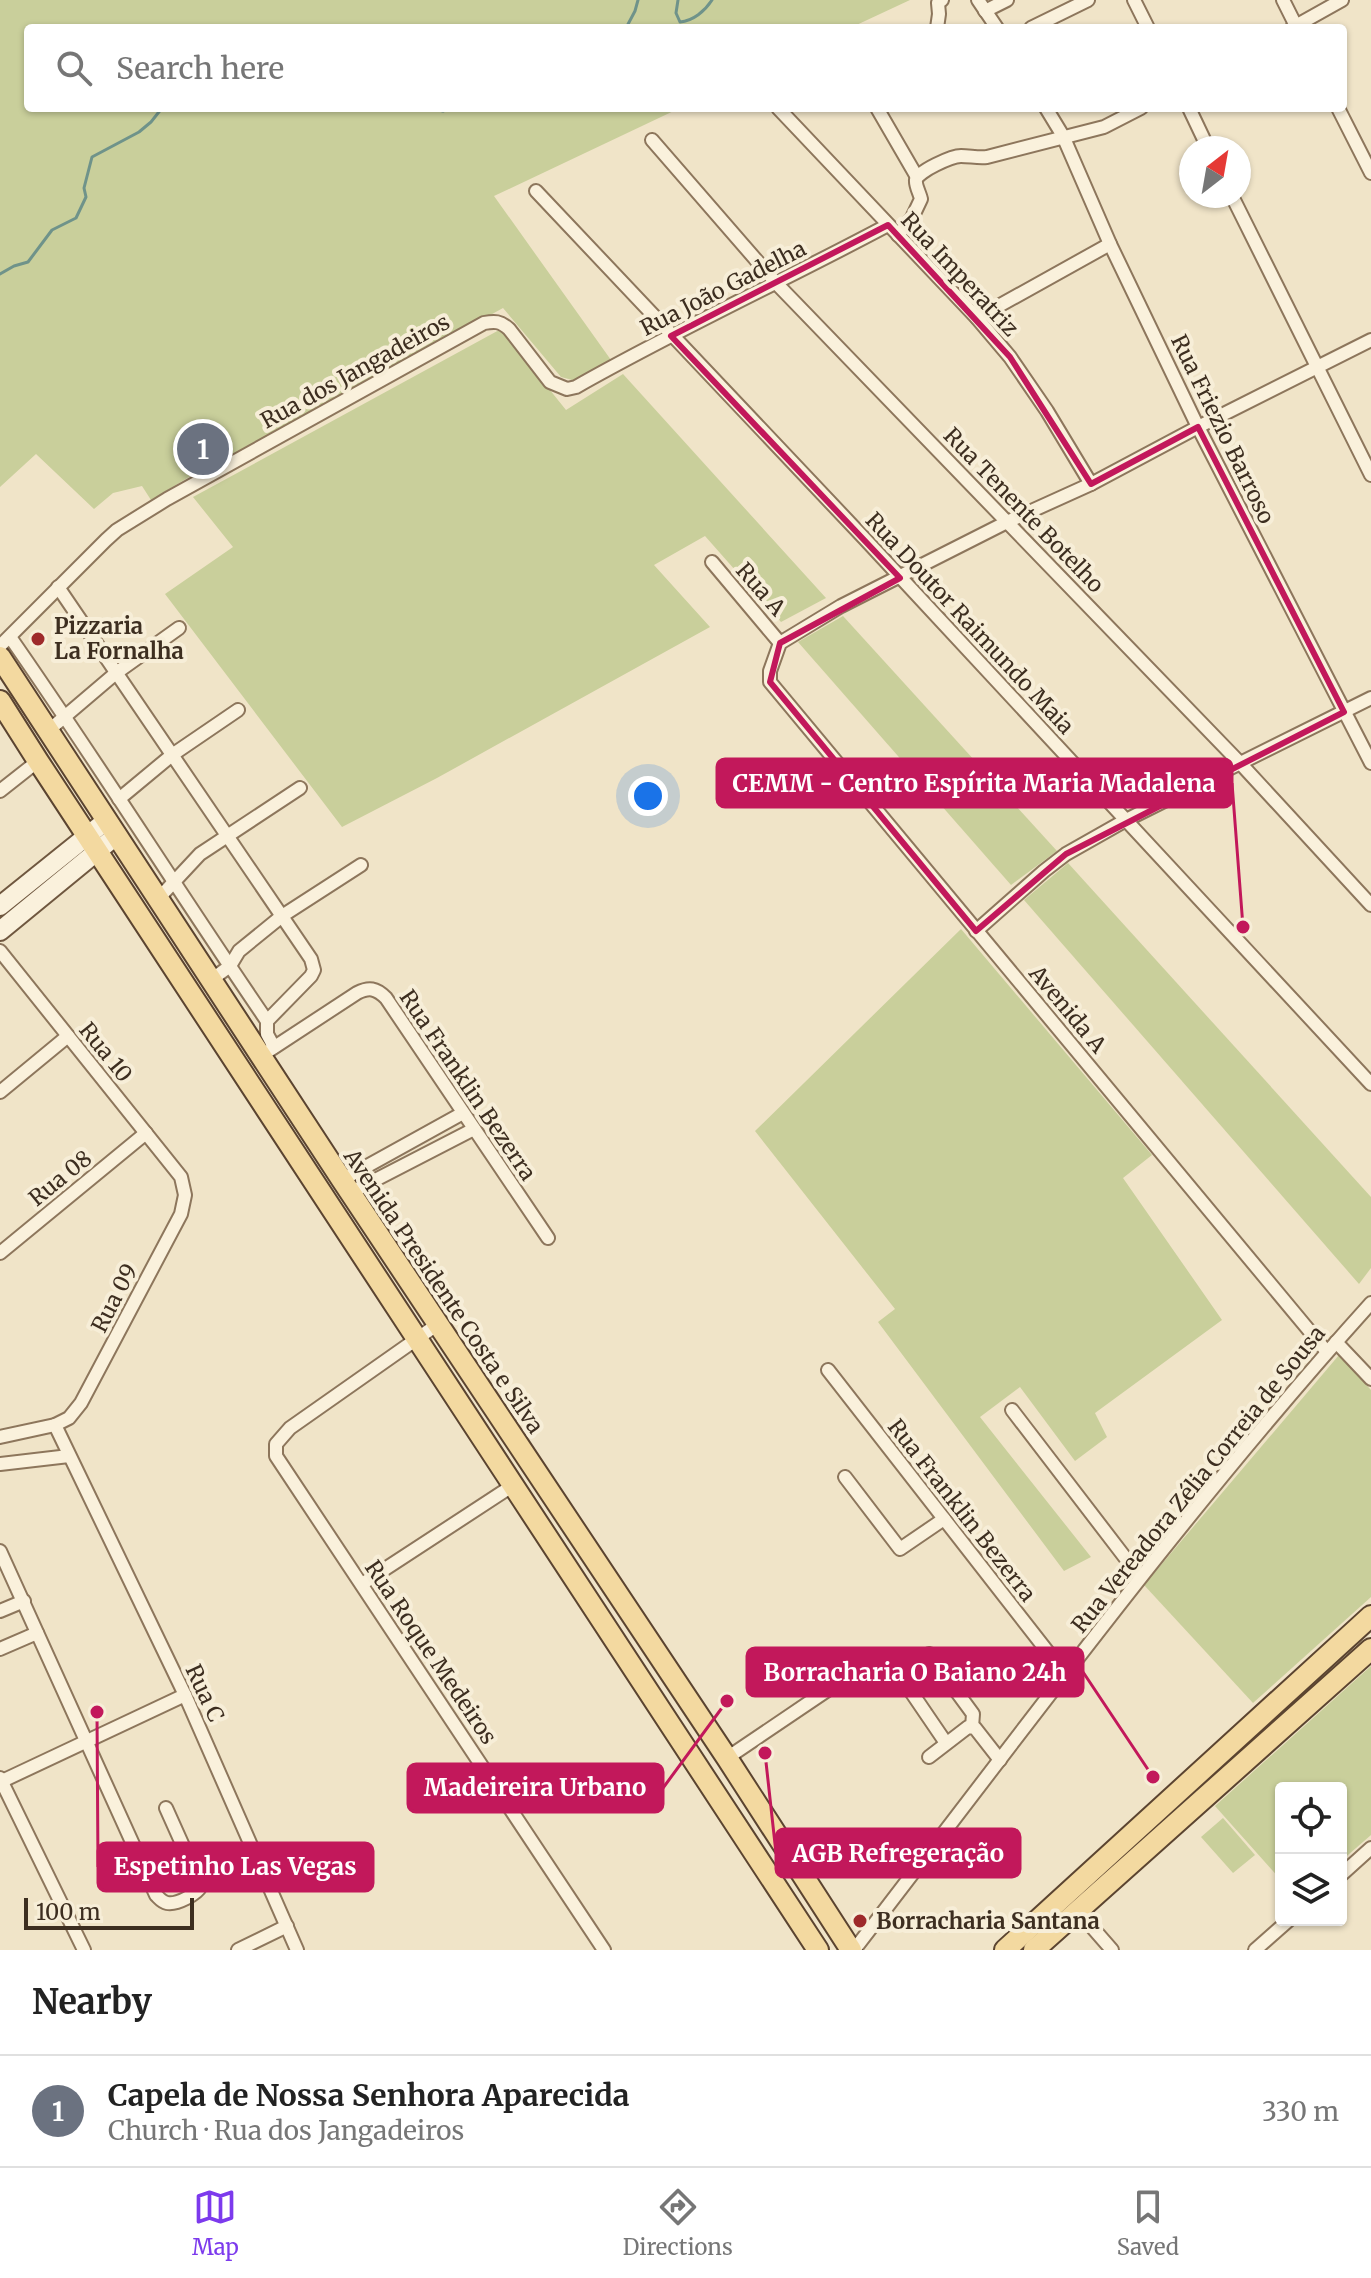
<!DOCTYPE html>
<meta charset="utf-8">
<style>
body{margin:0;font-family:Merriweather,serif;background:#f2f2f2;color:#222}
.controls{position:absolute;right:24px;bottom:24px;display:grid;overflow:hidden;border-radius:8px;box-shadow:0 2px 6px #0004}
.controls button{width:72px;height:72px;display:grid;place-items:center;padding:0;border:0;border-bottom:2px solid #e0e0e0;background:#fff;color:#222;font:40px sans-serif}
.compass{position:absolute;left:1179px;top:136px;width:72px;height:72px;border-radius:50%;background:#fff;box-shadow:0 2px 6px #0004;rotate:31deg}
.scale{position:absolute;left:24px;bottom:20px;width:170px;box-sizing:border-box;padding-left:8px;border:4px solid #3d2e20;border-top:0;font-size:22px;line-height:28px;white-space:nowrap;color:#3d2e20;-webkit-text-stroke:6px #f7eed8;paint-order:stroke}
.you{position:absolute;left:648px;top:796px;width:28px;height:28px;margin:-20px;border:6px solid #fff;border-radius:50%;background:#1a73e8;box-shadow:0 0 0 12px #1a73e833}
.badge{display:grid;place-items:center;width:52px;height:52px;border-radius:50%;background:#7c3aed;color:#fff;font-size:26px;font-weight:700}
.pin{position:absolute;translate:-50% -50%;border:4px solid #fff;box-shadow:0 2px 8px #0006}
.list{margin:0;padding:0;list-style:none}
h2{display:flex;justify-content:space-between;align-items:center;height:104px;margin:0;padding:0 32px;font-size:34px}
h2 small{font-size:26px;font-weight:400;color:#767676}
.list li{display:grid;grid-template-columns:52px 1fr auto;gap:24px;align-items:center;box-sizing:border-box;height:112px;padding:0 32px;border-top:2px solid #e0e0e0}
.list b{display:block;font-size:30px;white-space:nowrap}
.list p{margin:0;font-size:26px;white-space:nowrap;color:#767676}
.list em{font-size:26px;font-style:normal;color:#767676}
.icon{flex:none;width:44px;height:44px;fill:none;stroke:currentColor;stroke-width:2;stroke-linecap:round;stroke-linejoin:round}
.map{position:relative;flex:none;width:1371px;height:1950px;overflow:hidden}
.search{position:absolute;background:#fff;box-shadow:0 2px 6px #0004;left:24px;right:24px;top:24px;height:88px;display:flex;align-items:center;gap:20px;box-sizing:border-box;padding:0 28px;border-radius:8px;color:#767676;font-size:30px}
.sheet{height:216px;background:#fff}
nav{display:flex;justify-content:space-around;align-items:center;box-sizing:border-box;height:112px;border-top:2px solid #e0e0e0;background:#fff;font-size:22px;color:#767676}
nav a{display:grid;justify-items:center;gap:4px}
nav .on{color:#7c3aed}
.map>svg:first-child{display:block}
.green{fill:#c9cf9b}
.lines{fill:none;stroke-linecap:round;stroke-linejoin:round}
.stream{stroke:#6f938a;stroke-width:3}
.street-casing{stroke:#8d765c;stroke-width:16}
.secondary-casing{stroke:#6f573f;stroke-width:22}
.primary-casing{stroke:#5b4430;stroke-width:24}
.street{stroke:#faf1dc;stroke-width:12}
.secondary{stroke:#faf1dc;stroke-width:18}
.primary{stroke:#f3d9a0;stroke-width:20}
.marked{fill:none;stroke:#c2185b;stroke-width:6;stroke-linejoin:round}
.poi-dot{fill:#9e2a2b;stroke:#f7eed8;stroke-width:3}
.labels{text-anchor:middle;stroke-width:8;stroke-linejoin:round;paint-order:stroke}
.street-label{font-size:22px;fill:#3d2e20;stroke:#f7eed8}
.poi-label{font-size:22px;font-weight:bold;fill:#3d2e20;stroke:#f7eed8;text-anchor:start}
.leader{fill:none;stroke:#c2185b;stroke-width:3}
.callout-dot{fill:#c2185b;stroke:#f7eed8;stroke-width:3}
.callout{fill:#c2185b;stroke:#c2185b;stroke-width:3}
.callout-label{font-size:24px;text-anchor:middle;font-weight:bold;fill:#fff}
</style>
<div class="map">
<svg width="1371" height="1950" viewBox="0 0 1371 1950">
<rect width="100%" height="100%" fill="#f0e4c8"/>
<g class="green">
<path d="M0 0H910L850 28H28V108H680L494 196 611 360 576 381 561 377 503 308 232 458 215 431 183 448 199 471 151 500 142 486 113 493 94 509 36 454 0 487Z"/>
<path d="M501 329 566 410 623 374 826 598 781 622 705 536 654 565 710 627 437 778 342 827 165 594 233 547 193 497Z"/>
<path d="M843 616 1057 851 1011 885 798 642Z"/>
<path d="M1068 863 1371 1197V1268L1359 1284 1024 900Z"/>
<path d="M961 929 1152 1155 1123 1178 1222 1320 1095 1413 1107 1437 1075 1461 1020 1387 980 1417 1091 1557 1064 1571 878 1322 895 1309 755 1131Z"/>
<path d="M1339 1355 1371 1390V1597L1253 1703 1144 1585Z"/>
<path d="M1371 1666V1835L1341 1861V1788H1281V1880L1215 1806Z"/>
<path d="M1223 1818 1255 1855 1233 1873 1201 1837Z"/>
</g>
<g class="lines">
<g class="stream">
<path d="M678 0 676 13 680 22C693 21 705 11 712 0"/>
<path d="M626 28 635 11 638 0"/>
<path d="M430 108 443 111 450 108"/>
<path d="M0 274 14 266 28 262 52 230 76 218 86 197 84 188 92 157 139 132 151 122 162 108"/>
</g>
<defs>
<g id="street">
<path d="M978 0 997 28"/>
<path d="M1134 0 1148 28"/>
<path d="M1283 0 1297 28"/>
<path d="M985 11 1007 0"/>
<path d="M937 28 939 14 938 3 942 0"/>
<path d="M1031 28 1088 0"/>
<path d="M1292 28 1342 0"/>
<path d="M778 108 977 318 1010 357 1047 411 1091 484"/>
<path d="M877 108 917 177"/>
<path d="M1046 108 1063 136 1110 244 1198 427 1371 763"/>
<path d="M1189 108 1208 148"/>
<path d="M1338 108 1371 173"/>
<path d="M652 140 777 284 1240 763 1371 905"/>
<path d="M536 191 864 538 1371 1084"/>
<path d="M1232 196 1371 475"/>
<path d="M898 235 912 218 921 199C920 194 915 185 916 180 918 171 952 156 961 156 970 156 978 158 987 157L1104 127 1141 108"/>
<path d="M977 318 1110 244"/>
<path d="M712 562 780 643"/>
<path d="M58 587 311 959 314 970 311 976 267 1021"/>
<path d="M10 637C98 763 180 894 267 1021V1034L274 1047"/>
<path d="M0 646 106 540 117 530 167 499 484 323C495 321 500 321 509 329L550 382 567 389 576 387C678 329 785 280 888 225"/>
<path d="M49 730 116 673 179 628"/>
<path d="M0 791 38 761"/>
<path d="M119 799 172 755 238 710"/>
<path d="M158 899 200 854 300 788"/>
<path d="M976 931 1044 871 1066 854 1126 820 1371 698"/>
<path d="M0 951 181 1177 185 1195 181 1214 81 1403 69 1418 55 1425 0 1437"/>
<path d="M211 980 230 966 239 951 282 916 361 865"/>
<path d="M270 1050 357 993C369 987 376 988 386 998L548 1238"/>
<path d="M0 1092 68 1036"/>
<path d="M342 1180 463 1113"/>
<path d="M350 1193 474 1129"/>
<path d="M0 1253 146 1133"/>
<path d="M438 1324 290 1428 276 1444V1456L604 1950"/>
<path d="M1336 1342 1371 1379"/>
<path d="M1327 1352 770 682V671L780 643 841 606 1007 522 1091 484 1198 427 1371 340"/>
<path d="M828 1370 1065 1674"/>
<path d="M1012 1410 1140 1577"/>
<path d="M55 1425 185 1695 297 1950"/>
<path d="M0 1464 69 1456"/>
<path d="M845 1477 900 1549 944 1519"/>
<path d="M0 1551 156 1895C160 1899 162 1902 167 1903 177 1905 197 1894 201 1886L166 1808"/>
<path d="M362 1584 512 1486"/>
<path d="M0 1611 24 1601"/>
<path d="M0 1649 37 1633"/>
<path d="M929 1654 973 1714 972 1727"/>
<path d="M899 1674 946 1743"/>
<path d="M929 1757 968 1727 975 1728 1000 1760"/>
<path d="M727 1758 829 1689"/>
<path d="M0 1778 84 1950"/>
<path d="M0 1782 185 1695"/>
<path d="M1341 1875 1371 1848"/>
<path d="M1078 1911 1112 1950"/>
<path d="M238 1950 287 1926"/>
<path d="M854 1950C1023 1731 1186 1508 1371 1303"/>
<path d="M1255 1950 1289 1920"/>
</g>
<g id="secondary">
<path d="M0 906 107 820"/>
<path d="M0 931 117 835"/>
</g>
<g id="primary">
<path d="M0 657 342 1180 727 1758 851 1950"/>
<path d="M0 701 38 761C296 1158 557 1554 818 1950"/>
<path d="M1005 1950 1371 1616"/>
<path d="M1034 1950 1371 1649"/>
</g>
</defs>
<use href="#street" class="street-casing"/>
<use href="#secondary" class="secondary-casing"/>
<use href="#primary" class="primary-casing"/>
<use href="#street" class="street"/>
<use href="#secondary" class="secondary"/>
<use href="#primary" class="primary"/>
</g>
<path class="marked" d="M888 225 1010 357 1091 484 1198 427 1344 712 1066 854 976 931 770 682 780 643 900 578 671 336Z"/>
<g class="poi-dot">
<circle cx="38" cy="639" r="8"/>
<circle cx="860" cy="1921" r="8"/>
</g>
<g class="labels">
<g class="street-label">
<text transform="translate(960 274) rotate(47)" y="8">Rua Imperatriz</text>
<text transform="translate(723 288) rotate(-27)" y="8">Rua João Gadelha</text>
<text transform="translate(355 371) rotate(-29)" y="8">Rua dos Jangadeiros</text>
<text transform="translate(1223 429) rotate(64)" y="8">Rua Friezio Barroso</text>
<text transform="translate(1024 510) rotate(46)" y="8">Rua Tenente Botelho</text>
<text transform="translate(761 589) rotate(49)" y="8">Rua A</text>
<text transform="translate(970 623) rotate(47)" y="8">Rua Doutor Raimundo Maia</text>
<text transform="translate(1068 1009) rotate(50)" y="8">Avenida A</text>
<text transform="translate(106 1052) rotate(51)" y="8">Rua 10</text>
<text transform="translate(468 1085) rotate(56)" y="8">Rua Franklin Bezerra</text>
<text transform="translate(60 1178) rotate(-39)" y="8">Rua 08</text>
<text transform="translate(444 1291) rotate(56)" y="8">Avenida Presidente Costa e Silva</text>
<text transform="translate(114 1298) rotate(-63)" y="8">Rua 09</text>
<text transform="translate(1198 1479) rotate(-51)" y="8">Rua Vereadora Zélia Correia de Sousa</text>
<text transform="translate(962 1510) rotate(52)" y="8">Rua Franklin Bezerra</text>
<text transform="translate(431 1652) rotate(56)" y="8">Rua Roque Medeiros</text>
<text transform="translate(205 1693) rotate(65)" y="8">Rua C</text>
</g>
<g class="poi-label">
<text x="54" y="634">Pizzaria<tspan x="54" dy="25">La Fornalha</tspan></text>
<text x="876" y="1929">Borracharia Santana</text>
</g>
</g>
<path class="leader" d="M1243 927L1232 783M1153 1777L1083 1672M727 1701L663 1788M765 1753L776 1853M97 1712L98 1867"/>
<g class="callout-dot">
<circle cx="1243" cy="927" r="8"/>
<circle cx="1153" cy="1777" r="8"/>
<circle cx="727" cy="1701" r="8"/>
<circle cx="765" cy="1753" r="8"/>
<circle cx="97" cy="1712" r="8"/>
</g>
<g class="callout">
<rect x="717" y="759" width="515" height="48" rx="8"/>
<rect x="747" y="1648" width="336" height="48" rx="8"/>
<rect x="408" y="1764" width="255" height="48" rx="8"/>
<rect x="776" y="1829" width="244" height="48" rx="8"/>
<rect x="98" y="1843" width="275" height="48" rx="8"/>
</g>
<g class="callout-label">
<text x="974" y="792">CEMM - Centro Espírita Maria Madalena</text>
<text x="915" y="1681">Borracharia O Baiano 24h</text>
<text x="535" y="1796">Madeireira Urbano</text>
<text x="898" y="1862">AGB Refregeração</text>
<text x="235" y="1875">Espetinho Las Vegas</text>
</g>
</svg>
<div class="controls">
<button><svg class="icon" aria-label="locate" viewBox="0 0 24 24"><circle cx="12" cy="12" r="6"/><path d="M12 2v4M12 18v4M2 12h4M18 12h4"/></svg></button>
<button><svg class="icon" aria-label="layers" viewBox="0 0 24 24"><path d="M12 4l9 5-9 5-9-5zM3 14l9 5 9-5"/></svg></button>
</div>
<svg class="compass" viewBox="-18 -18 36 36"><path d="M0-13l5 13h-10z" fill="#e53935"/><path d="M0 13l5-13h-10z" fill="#767676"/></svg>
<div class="scale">100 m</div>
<div class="you"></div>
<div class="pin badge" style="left:203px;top:449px;background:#6b7280">1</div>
<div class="search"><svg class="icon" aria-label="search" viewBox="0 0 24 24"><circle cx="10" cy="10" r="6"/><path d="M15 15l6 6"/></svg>Search here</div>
</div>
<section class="sheet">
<h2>Nearby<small></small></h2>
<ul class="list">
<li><span class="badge" style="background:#6b7280">1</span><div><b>Capela de Nossa Senhora Aparecida</b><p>Church · Rua dos Jangadeiros</p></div><em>330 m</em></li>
</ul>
</section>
<nav>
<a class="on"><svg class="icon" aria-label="map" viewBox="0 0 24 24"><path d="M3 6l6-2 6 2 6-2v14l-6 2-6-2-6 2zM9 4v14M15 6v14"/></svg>Map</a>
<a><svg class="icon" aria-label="directions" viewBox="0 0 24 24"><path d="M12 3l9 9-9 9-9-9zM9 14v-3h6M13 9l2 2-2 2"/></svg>Directions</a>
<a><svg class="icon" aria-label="saved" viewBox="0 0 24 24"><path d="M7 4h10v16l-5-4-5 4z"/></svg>Saved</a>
</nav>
